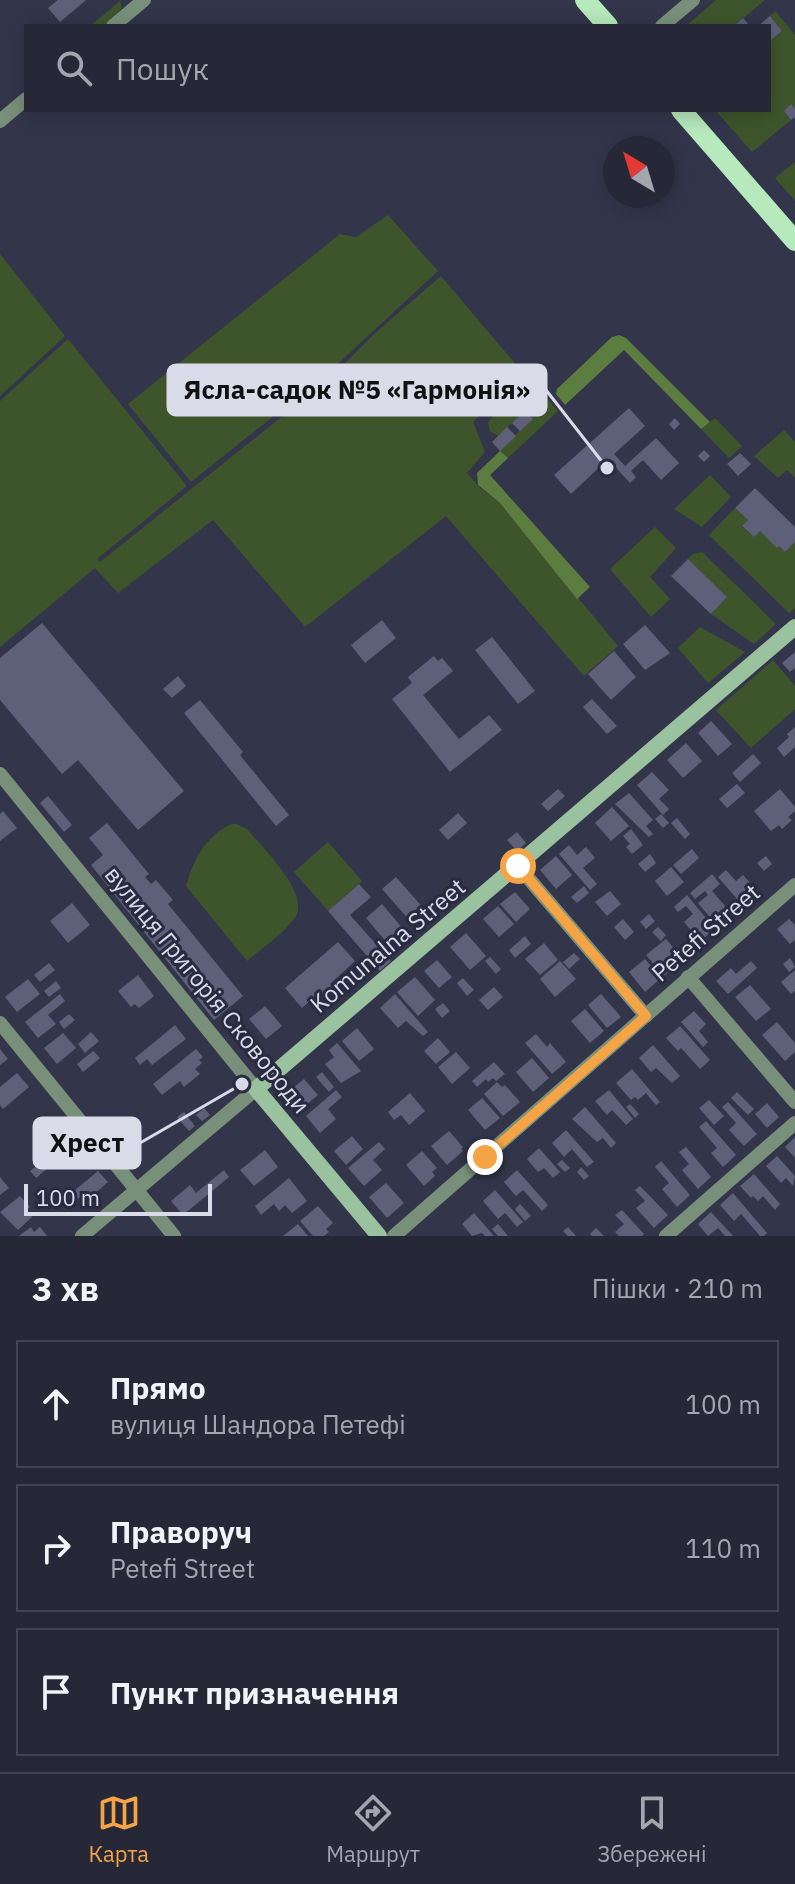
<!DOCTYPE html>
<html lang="uk">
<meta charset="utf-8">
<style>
body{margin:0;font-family:"IBM Plex Sans",sans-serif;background:#2e3040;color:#f1f3f6}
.compass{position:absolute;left:603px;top:136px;width:72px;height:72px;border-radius:50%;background:#262838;box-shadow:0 4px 20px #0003;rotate:322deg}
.scale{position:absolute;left:24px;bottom:20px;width:188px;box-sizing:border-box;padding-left:8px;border:4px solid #d9dbe9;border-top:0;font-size:22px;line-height:28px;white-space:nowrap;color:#d9dbe9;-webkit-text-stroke:6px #292b40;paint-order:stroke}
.stop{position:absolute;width:24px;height:24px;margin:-18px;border:6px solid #f4a345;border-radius:50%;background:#fff}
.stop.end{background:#f4a345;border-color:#fff;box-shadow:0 2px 8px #0008}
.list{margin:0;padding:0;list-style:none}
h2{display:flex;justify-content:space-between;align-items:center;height:104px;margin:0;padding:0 32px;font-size:34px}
h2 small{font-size:26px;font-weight:400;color:#a4a6ae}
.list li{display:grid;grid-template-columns:52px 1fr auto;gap:24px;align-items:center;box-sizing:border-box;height:128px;margin:0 16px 16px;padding:0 16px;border:2px solid #424453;border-radius:0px}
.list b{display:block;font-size:30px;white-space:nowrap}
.list p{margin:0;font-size:26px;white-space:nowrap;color:#a4a6ae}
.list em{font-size:26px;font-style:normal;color:#a4a6ae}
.icon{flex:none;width:44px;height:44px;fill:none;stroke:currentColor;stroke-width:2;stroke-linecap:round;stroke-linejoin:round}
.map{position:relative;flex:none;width:795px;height:1236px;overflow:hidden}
.search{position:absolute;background:#262838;box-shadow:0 4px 20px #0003;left:24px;right:24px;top:24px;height:88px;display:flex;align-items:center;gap:20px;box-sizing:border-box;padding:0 28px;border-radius:0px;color:#a4a6ae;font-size:30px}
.sheet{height:536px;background:#262838}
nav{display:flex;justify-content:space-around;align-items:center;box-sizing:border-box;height:112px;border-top:2px solid #424453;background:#262838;font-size:22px;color:#a4a6ae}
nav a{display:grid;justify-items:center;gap:4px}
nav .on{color:#f4a345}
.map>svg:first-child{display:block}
.green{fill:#3e552c}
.forest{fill:#5c7d40}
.building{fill:#5d6078}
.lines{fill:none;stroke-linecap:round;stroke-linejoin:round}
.minor{stroke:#78907a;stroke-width:14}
.secondary{stroke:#9bc29f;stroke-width:16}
.primary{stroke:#b6e9bb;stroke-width:20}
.route{stroke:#f4a345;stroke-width:10}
.labels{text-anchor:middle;stroke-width:6;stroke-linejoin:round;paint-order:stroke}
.street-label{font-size:24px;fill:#d9dbe9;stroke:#292b40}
.leader{fill:none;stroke:#d9dbe9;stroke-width:3}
.callout-dot{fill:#d9dbe9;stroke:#292b40;stroke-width:3}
.callout{fill:#d9dbe9;stroke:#d9dbe9;stroke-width:3}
.callout-label{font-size:26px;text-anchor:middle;font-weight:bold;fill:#111}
</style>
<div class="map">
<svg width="795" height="1236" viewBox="0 0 795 1236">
<rect width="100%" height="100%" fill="#33354b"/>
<g class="green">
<path d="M716 0H765L734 26H686Z"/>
<path d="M120 1 122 8 104 26H90Z"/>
<path d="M775 11 795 35V109L791 105 784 111 791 120 752 152 715 110H769V42L782 31 770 16Z"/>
<path d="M795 162V201L775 178Z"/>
<path d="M388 215 438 271 330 371 191 482 128 404 340 234 356 237Z"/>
<path d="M0 254 65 336 0 396Z"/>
<path d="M441 276 519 368 517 376 473 422 485 452 467 473 480 488 500 503 618 646 584 676 446 516 305 627 213 520 118 593 95 568 0 647V401L68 339 187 486 97 559 100 562 329 379 373 335Z"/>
<path d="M529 377 558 411 508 458 500 451 532 418 525 411 498 436 490 431 488 422Z"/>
<path d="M715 418 742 446 729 458 701 429Z"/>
<path d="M784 430 795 442V478L787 470 778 478 754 456Z"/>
<path d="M710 475 731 497 702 527 674 509Z"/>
<path d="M735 508 748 520 742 527 754 537 760 531 777 547 779 546 785 552 795 542V608L789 613 709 535Z"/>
<path d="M655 527 676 548 650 577 670 599 651 617 610 569Z"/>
<path d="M702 552 776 624 754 644 711 614 727 597 688 559 693 554Z"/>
<path d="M700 627 745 652 708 683 678 648Z"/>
<path d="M773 660 795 686V709L751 748 716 710Z"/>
<path d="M231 824H237L247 829C262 847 313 896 294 919 282 935 262 948 247 961L186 886C194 859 204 838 231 824Z"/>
<path d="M328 842 362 881 328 911 294 872Z"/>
</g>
<g class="forest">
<path d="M619 335 626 338 710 422 701 429 624 350 565 405 556 394 557 389 612 337Z"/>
<path d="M500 451 508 458 490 475 590 587 577 599 500 503 478 485 477 473Z"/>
</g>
<g class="building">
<path d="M58 0H86L60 22 48 8Z"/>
<path d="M770 16 782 31 769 42V26H758Z"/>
<path d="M743 18 750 26H734Z"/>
<path d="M791 104 795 109V117L791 120 784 111Z"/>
<path d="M629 408 645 426 614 454 625 466 656 438 679 463 661 480 643 460 631 471 636 477 630 483 608 459 571 494 554 475Z"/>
<path d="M525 411 533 419 520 431 512 423Z"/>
<path d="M675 418 680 424 674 430 669 424Z"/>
<path d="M507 427 516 436 500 451 492 442Z"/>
<path d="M704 450 710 456 704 462 698 456Z"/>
<path d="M740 453 751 464 738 476 727 464Z"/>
<path d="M755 488 795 527V542L785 552 779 546 777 548 760 531 754 537 742 526 748 520 735 508Z"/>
<path d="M688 559 727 597 711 614 671 576Z"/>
<path d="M382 620 396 638 365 663 351 645Z"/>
<path d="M42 623 184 791 138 830 78 760 62 774 0 700V658Z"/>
<path d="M645 625 670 653 645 670 623 644Z"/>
<path d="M492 637 535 691 518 704 475 650Z"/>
<path d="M614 651 636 677 611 700 588 674Z"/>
<path d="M795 652V668L790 672 782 663Z"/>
<path d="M434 656 438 661 442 658 453 671 423 695 459 739 489 715 502 730 450 772 392 699 412 683 408 677Z"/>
<path d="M178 676 186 686 172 698 163 689Z"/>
<path d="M592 699 617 726 607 734 583 707Z"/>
<path d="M200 700 243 752 240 755 289 815 276 826 184 713Z"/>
<path d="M711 721 732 744 718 756 698 733Z"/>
<path d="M795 727V747L784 757 777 748 789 737 787 734Z"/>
<path d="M686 743 702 761 683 778 667 760Z"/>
<path d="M753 754 761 763 740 782 732 773Z"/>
<path d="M652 772 669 790 659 799 669 809 663 815 637 785Z"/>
<path d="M737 784 745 793 727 808 719 799Z"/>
<path d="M558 789 565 796 548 811 541 804Z"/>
<path d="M780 789 795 807V811L788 817 792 820 782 829 779 825 771 831 754 811Z"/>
<path d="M629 793 653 820 646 826 653 834 649 837 615 804Z"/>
<path d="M48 796 72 825 64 832 40 803Z"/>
<path d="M612 807 629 826 611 841 595 823Z"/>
<path d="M3 811 17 828 0 841V814Z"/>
<path d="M458 813 467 823 448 840 439 830Z"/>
<path d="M661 814 669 823 663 828 655 819Z"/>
<path d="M677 818 690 834 685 839 671 823Z"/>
<path d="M107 823 149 874 145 877 151 884 156 880 173 900 168 904 243 996 214 1020 91 865 103 855 89 838Z"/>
<path d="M631 829 643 845 632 854 626 847 630 844 623 836Z"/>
<path d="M517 832 526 843 517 851 507 840Z"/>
<path d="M569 845 577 855 586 847 595 858 583 868 597 884 590 890 559 854Z"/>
<path d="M692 849 699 858 681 874 673 865Z"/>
<path d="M650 854 656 863 645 872 638 864Z"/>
<path d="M556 856 572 875 556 889 540 870Z"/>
<path d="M766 856 772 864 764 871 757 863Z"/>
<path d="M671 867 684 882 667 896 655 881Z"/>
<path d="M726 870 736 881 743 875 759 893 743 906 718 877Z"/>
<path d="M712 874 720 884 712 891 733 915 718 927 698 903 708 895 705 891 695 899 690 893Z"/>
<path d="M396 877 432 918 418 930 382 889Z"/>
<path d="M359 884 371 897 350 915 391 961 380 971 328 911Z"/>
<path d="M584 886 589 893 577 903 571 897Z"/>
<path d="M610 891 621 904 607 916 595 902Z"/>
<path d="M515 892 530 909 516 922 500 904Z"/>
<path d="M687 895 715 929 700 941 684 922 693 914 686 906 678 912 674 907Z"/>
<path d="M72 903 90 925 68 943 50 921Z"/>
<path d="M382 904 404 930 388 944 366 918Z"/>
<path d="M498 906 514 924 499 937 483 919Z"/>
<path d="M649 914 655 921 646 929 640 922Z"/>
<path d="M623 919 634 932 625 940 614 927Z"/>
<path d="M789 919 795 925V940L790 944 777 929Z"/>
<path d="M658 927 666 935 661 941 652 932Z"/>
<path d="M466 933 486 956 470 970 450 947Z"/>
<path d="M525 936 531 944 515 958 509 950Z"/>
<path d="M666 939 677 952 674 954 680 961 664 976 646 955Z"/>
<path d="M338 942 355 961 330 984 332 987 327 991 323 995 320 992 302 1008 285 988Z"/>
<path d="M544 943 558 960 540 975 525 959Z"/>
<path d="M574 953 580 959 569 969 563 962Z"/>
<path d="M490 957 501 969 496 974 485 961Z"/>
<path d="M790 958 795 967 789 972 783 964Z"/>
<path d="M645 959 661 978 645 992 629 972Z"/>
<path d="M437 960 452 977 439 988 424 971Z"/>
<path d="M560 961 576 979 555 997 540 979Z"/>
<path d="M751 961 757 968 728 994 716 981 731 968 736 974Z"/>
<path d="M49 963 55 970 40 982 34 975Z"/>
<path d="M795 970V991L791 994 781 982Z"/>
<path d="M138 975 154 996 139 1008 135 1004 131 1007 118 991Z"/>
<path d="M415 977 435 1000 418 1016 397 992Z"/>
<path d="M463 978 474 990 467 996 457 983Z"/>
<path d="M28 979 40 994 17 1012 5 997Z"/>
<path d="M56 981 61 988 49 997 44 991Z"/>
<path d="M750 985 771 1009 756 1021 735 997Z"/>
<path d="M494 987 503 997 488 1010 479 1000Z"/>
<path d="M60 994 65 1001 48 1015 56 1024 38 1038 25 1022Z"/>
<path d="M395 994 428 1032 423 1036 406 1021 398 1028 380 1008Z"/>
<path d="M601 994 621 1017 607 1028 588 1005Z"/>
<path d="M443 1003 450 1011 442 1018 435 1009Z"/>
<path d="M265 1006 282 1026 266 1039 249 1019Z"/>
<path d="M585 1009 604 1031 590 1043 571 1021Z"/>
<path d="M694 1011 706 1024 699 1031 708 1042 703 1047 681 1022Z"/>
<path d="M69 1014 75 1020 64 1029 59 1022Z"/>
<path d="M777 1022 795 1043V1052L785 1061 762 1035Z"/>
<path d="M175 1025 186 1039 152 1065 147 1059 140 1065 135 1058Z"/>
<path d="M680 1026 710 1060 700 1069 681 1048 678 1051 666 1038Z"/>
<path d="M357 1028 374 1049 359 1061 342 1041Z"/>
<path d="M91 1032 99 1041 85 1053 78 1044Z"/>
<path d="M63 1033 76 1048 57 1064 44 1048Z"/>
<path d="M536 1034 547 1047 550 1043 566 1062 552 1074 525 1043Z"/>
<path d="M438 1038 450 1052 436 1064 424 1051Z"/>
<path d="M337 1043 361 1071 341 1083 325 1064 334 1057 329 1050Z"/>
<path d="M653 1045 680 1076 672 1083 656 1068 651 1072 639 1058Z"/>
<path d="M0 1049 8 1059 0 1065Z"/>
<path d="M196 1049 203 1057 199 1060 202 1063 195 1069 200 1074 184 1087 180 1081 162 1095 153 1084Z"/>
<path d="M93 1051 100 1058 83 1072 77 1064Z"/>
<path d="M456 1052 470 1068 452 1084 438 1067Z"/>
<path d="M532 1058 549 1078 533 1092 516 1072Z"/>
<path d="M494 1062 505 1074 496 1081 493 1078 488 1082 486 1079 477 1087 472 1081Z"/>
<path d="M632 1069 660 1102 656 1105 646 1093 638 1100 635 1097 631 1100 616 1083Z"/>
<path d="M322 1072 334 1087 329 1092 316 1077Z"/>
<path d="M17 1073 29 1087 3 1109 0 1105V1087Z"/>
<path d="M304 1079 318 1095 300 1110 286 1094Z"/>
<path d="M497 1082 502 1087 505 1085 520 1102 503 1116 484 1094Z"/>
<path d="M336 1090 342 1097 328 1109 336 1119 320 1133 306 1116Z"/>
<path d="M609 1090 633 1119 626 1125 612 1110 607 1115 595 1101Z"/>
<path d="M737 1092 754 1109 748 1115 731 1098Z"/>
<path d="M410 1093 425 1111 409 1125 401 1115 394 1120 388 1112Z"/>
<path d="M482 1098 500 1118 485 1130 468 1110Z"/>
<path d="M709 1100 724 1116 714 1125 699 1108Z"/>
<path d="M728 1102 757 1134 744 1146 729 1130 736 1123 722 1107Z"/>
<path d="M767 1103 779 1117 767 1128 755 1114Z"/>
<path d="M630 1104 639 1114 635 1118 626 1107Z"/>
<path d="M585 1107 616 1143 611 1148 603 1138 597 1142 572 1119Z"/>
<path d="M204 1108 210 1115 202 1121 196 1115Z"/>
<path d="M184 1112 195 1126 189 1131 177 1117Z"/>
<path d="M706 1121 736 1155 723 1167 711 1153 717 1148 699 1127Z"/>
<path d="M566 1130 594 1162 587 1167 572 1149 564 1157 552 1143Z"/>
<path d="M449 1131 463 1147 461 1149 463 1151 447 1165 431 1146Z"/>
<path d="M352 1136 363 1149 346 1165 334 1151Z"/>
<path d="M795 1137V1158L785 1147Z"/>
<path d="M379 1142 385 1149 373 1160 382 1170 364 1186 348 1168Z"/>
<path d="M686 1147 711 1177 698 1189 682 1170 689 1164 679 1152Z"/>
<path d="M539 1148 560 1172 553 1178 544 1168 538 1172 527 1159Z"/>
<path d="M265 1150 278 1167 254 1186 240 1170Z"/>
<path d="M422 1151 437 1168 432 1172 435 1176 424 1186 406 1165Z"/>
<path d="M777 1156 795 1176 793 1186 786 1178 781 1183 766 1166Z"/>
<path d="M562 1160 570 1168 565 1172 557 1164Z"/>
<path d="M43 1161 48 1168 36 1178 30 1171Z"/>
<path d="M661 1161 690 1195 677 1207 662 1189 669 1183 655 1167Z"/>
<path d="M581 1167 589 1176 584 1180 577 1172Z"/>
<path d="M224 1170 229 1177 183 1215 171 1201 190 1185 196 1193Z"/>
<path d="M517 1170 548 1205 542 1211 523 1190 516 1196 504 1182Z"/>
<path d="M98 1171 108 1182 92 1196 87 1191 74 1202 68 1196Z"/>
<path d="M754 1174 780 1204 775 1210 763 1196 758 1201 753 1196 751 1198 740 1186Z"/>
<path d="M0 1177 9 1188 0 1195Z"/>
<path d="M289 1178 307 1201 292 1213 285 1205 279 1211 274 1204 261 1215 255 1206Z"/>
<path d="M386 1183 404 1203 387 1218 369 1197Z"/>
<path d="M640 1186 668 1215 654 1228 636 1208 645 1201 635 1190Z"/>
<path d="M495 1190 523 1222 517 1227 505 1213 498 1219 483 1201Z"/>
<path d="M733 1193 767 1233 764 1236H760L741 1214 734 1221 720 1205Z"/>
<path d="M20 1196 30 1207 26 1210 32 1217 18 1230 0 1212Z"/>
<path d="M520 1204 531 1216 525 1221 515 1209Z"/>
<path d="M318 1206 333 1223 326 1229 329 1232 324 1236H313L300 1221Z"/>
<path d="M622 1210 644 1234 642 1236H619L615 1232 624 1224 615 1215Z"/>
<path d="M711 1212 733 1236H725L718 1228 708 1236 698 1224Z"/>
<path d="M474 1213 494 1236H485L482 1233 472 1236 462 1224Z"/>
<path d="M298 1224 308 1236H283Z"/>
<path d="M498 1224 508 1236H498L492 1229Z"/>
<path d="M31 1227 34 1232 40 1227 47 1236H19Z"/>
<path d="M568 1227 576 1236H568L563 1231Z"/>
<path d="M596 1228 604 1236H592L590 1234Z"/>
</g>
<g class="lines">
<g class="minor">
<path d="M113 26 144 0"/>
<path d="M662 26 693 0"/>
<path d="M0 121 26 99"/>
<path d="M0 774 256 1089 82 1236"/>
<path d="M518 866 646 1016"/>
<path d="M688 977 795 1102"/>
<path d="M0 1023 174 1236"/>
<path d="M394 1236 795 885"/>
<path d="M666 1236 795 1123"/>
</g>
<path class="secondary" d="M379 1236 256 1089 795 627"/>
<g class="primary">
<path d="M585 0 608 26"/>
<path d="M681 110 795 241"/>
</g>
</g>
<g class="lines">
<path class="route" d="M485 1157 646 1016 518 866"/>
</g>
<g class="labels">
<g class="street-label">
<text transform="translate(706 933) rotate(-41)" y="8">Petefi Street</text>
<text transform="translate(388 946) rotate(-40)" y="8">Komunalna Street</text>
<text transform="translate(207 990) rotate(51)" y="8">вулиця Григорія Сковороди</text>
</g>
</g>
<path class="leader" d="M607 468L546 390M242 1084L140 1143"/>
<g class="callout-dot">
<circle cx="607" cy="468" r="8"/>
<circle cx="242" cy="1084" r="8"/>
</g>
<g class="callout">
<rect x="168" y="365" width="378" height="50" rx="8"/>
<rect x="34" y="1118" width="106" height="50" rx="8"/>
</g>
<g class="callout-label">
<text x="357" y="399">Ясла-садок №5 «Гармонія»</text>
<text x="87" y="1152">Хрест</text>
</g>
</svg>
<svg class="compass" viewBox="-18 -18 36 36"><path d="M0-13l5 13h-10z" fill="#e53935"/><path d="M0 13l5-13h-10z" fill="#a4a6ae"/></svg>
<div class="scale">100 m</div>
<div class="stop" style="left:518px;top:866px"></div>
<div class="stop end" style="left:485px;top:1157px"></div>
<div class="search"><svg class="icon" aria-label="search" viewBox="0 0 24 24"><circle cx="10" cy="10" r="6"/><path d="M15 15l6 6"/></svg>Пошук</div>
</div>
<section class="sheet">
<h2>3 хв<small>Пішки · 210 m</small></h2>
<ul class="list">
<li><svg class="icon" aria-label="ahead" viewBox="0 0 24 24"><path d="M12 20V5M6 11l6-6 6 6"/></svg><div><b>Прямо</b><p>вулиця Шандора Петефі</p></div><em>100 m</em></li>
<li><svg class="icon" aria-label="right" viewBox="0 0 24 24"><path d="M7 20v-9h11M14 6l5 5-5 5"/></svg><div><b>Праворуч</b><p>Petefi Street</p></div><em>110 m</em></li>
<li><svg class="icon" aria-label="arrive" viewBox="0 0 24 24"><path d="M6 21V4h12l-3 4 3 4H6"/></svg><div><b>Пункт призначення</b></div></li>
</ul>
</section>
<nav>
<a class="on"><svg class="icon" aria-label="map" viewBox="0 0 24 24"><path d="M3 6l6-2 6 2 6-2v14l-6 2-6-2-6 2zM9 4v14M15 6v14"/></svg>Карта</a>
<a><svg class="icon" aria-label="directions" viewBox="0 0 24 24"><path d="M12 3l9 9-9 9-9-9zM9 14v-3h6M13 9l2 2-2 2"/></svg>Маршрут</a>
<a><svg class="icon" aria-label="saved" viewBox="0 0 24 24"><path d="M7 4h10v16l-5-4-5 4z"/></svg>Збережені</a>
</nav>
